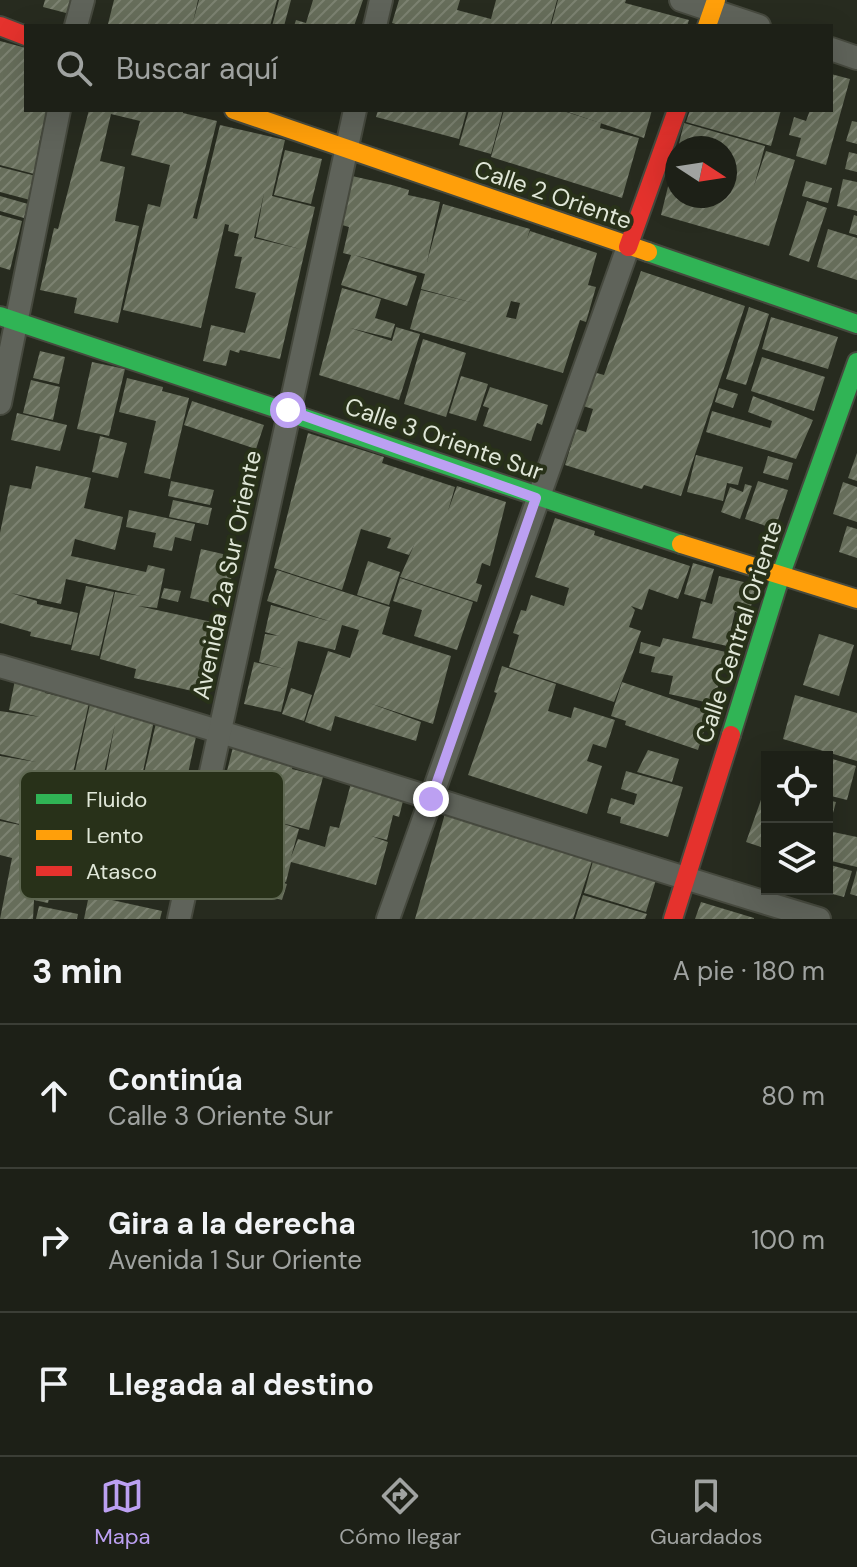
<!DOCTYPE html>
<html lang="es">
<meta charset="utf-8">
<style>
body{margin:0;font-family:"DM Sans",sans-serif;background:#252820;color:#f1f3f6}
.controls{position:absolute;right:24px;bottom:24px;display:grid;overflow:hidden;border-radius:0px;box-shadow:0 8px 32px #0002}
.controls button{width:72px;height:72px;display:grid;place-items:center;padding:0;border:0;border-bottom:2px solid #3b3e36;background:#1d2017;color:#f1f3f6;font:40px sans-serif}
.compass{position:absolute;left:665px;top:136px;width:72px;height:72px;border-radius:50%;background:#1d2017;box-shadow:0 8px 32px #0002;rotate:102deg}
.stop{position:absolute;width:24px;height:24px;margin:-18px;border:6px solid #bca0f2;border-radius:50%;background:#fff}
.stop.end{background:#bca0f2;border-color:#fff;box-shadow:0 2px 8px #0008}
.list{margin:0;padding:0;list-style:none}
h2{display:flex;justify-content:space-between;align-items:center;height:104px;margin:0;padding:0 32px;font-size:34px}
h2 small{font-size:26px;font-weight:400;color:#a0a3a1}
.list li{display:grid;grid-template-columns:52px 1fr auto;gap:24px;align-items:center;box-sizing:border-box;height:144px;padding:0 32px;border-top:2px solid #3b3e36}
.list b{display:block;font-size:30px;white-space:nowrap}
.list p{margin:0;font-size:26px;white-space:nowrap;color:#a0a3a1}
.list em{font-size:26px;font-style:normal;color:#a0a3a1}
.icon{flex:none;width:44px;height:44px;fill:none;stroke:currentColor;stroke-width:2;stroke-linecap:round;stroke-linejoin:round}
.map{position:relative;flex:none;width:857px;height:919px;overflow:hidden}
.search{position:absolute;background:#1d2017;box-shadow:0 8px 32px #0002;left:24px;right:24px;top:24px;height:88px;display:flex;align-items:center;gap:20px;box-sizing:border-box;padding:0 28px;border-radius:0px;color:#a0a3a1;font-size:30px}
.sheet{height:536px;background:#1d2017}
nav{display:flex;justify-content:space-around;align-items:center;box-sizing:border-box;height:112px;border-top:2px solid #3b3e36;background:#1d2017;font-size:22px;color:#a0a3a1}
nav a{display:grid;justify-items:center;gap:4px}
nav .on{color:#bca0f2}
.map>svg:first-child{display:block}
.building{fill:url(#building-hatch);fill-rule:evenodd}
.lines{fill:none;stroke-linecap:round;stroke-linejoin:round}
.street-casing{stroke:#46493e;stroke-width:26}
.fast-casing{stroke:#46493e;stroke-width:22}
.slow-casing{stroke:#46493e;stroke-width:22}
.jam-casing{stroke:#46493e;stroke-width:22}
.street{stroke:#5f635a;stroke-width:22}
.fast{stroke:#30b455;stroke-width:18}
.slow{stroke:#ff9f0a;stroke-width:18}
.jam{stroke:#e5322d;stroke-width:18}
.route{stroke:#bca0f2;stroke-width:10}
.labels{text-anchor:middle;stroke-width:8;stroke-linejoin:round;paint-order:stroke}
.street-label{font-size:24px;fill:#e0e7d8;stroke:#283119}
.key{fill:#283119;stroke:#5f6852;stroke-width:2}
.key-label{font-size:22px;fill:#e0e7d8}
</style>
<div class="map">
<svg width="857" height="919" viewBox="0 0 857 919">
<defs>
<pattern id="building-hatch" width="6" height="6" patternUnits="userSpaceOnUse" patternTransform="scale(2)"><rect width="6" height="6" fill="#666d5a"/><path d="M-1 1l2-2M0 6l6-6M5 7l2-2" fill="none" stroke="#7c8271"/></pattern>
</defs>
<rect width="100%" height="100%" fill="#272b1f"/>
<g class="building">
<path d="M45 0H73L70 14 43 7Z"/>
<path d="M114 0H198L193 22 199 0H277L270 26H116L108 24Z"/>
<path d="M279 0H291L284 26H272Z"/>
<path d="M313 0H363L354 26H294L296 20 306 23Z"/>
<path d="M399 0H460L457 10 491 19 496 0H557L550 26H402L392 23Z"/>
<path d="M558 0H626L625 3 689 20 687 26H551Z"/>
<path d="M0 41 26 48V110L47 112 39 143 47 145 38 175 0 165Z"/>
<path d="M831 74 850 79 826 165 796 156 801 138 789 135 794 117 806 121 810 110H831Z"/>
<path d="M89 110H183V113L217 121 193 218 197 219 220 125 285 140 272 196 315 207 280 359 240 350 239 353 230 350 226 366 203 361 211 325 245 333 256 293 235 288 242 257 234 256 239 234 228 231 229 225 225 224 201 328 123 310 148 204 160 207 170 165 131 155 140 121 111 114 100 161 125 167 115 221 139 226 118 323 74 313 77 298 40 290 54 228 58 229ZM264 193 256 237 300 249 254 238Z"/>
<path d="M378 110H467L459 139 376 117Z"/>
<path d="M469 110H503L491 154 459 145Z"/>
<path d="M504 110H560L601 123 600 128 639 138 622 198 491 157Z"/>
<path d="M562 110H652L644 138Z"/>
<path d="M690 110H781L771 146 686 122Z"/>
<path d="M852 121 857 122V144L846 141Z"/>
<path d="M684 123 765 146 754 186 766 151 795 160 769 246 661 215 676 154 677 196H725V148H678Z"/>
<path d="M285 150 322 159 311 204 274 195Z"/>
<path d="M849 152 857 154V172L845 169Z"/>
<path d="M0 167 36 176 30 200 0 192Z"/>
<path d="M352 176 392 185 409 190 408 195 440 202 427 262 443 204 530 229 527 239 530 231 597 253 588 285 596 287 586 322 580 320 563 373 410 329 421 290 474 303 421 289 425 274 354 255 417 276 407 306 341 285 351 255 343 253 349 227 342 225ZM511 301 520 303 516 319 506 317Z"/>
<path d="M843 179 857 182V211L837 206Z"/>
<path d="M806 181 832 188 828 203 802 196Z"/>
<path d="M0 196 28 204 24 218 0 211Z"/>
<path d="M807 201 827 208 809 262 789 255Z"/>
<path d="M0 215 22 221 10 270 0 267Z"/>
<path d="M854 215 857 216V235L849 233Z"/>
<path d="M828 229 857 238V280L817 267Z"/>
<path d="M641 271 745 306 681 496 644 485 642 489 565 465 576 429 586 432 593 409 583 406 593 372 604 375Z"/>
<path d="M342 288 381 299 375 318 395 324 391 338 350 328 392 341 396 327 420 334 399 400 319 375Z"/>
<path d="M749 307 769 314 746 385 726 379Z"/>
<path d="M771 317 838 337 828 369 762 349Z"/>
<path d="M423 339 466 353 446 417 404 404Z"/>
<path d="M40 351 65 357 59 384 33 378Z"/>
<path d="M762 357 825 377 814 411 751 391Z"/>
<path d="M92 362 125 369 109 436 77 429Z"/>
<path d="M461 376 488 384 476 421 449 413Z"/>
<path d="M127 378 163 387 162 391 189 398 170 479 144 473 156 421 119 412Z"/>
<path d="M31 380 60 387 53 420 23 413Z"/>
<path d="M490 387 548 405 542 425 537 423 531 441 483 426 489 408 483 406Z"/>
<path d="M719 388 738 394 733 408 715 402Z"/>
<path d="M753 396 813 420 796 459 706 432 712 411 770 428 772 421 748 412Z"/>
<path d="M192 401 264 425 256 449 184 425Z"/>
<path d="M17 413 67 425 60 451 11 440Z"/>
<path d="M308 433 384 457 382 463 455 487 448 511 457 486 506 502 490 566 482 563 476 583 482 585 477 602 400 577 415 543 409 555 387 548 391 538 361 529 342 590 274 568Z"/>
<path d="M100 436 127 443 118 478 92 472Z"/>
<path d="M857 453V481L848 478Z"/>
<path d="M696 455 743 467 738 485 727 483 723 501 687 492Z"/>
<path d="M768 456 793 463 788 480 763 473Z"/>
<path d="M36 466 91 478 84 508 123 517 115 550 75 539 71 556 146 572 148 565 165 569 157 608 138 606 226 625 206 694 134 678 136 669 100 659 115 592 141 596 66 579 61 604 11 593 37 601V604L78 613 71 645 30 636 31 632 0 623V533L10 485 31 489Z"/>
<path d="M171 481 214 490 210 505 168 496Z"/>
<path d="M758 481 788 490 775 529 745 519Z"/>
<path d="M843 482 857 487V522L833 514Z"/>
<path d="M745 484 752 486 740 519 721 512 730 487 743 492Z"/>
<path d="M173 500 212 508 208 525 169 517Z"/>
<path d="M129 510 195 524 191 541 175 537 172 551 153 547 156 533 126 527Z"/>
<path d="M555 518 595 531 594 535 690 566 678 599 649 589 642 610 631 606 635 610 629 627 641 631 614 702 509 667 519 635 513 633 521 610 526 611 531 595 564 606 569 588 535 577Z"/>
<path d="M847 526 857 529V558L839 552Z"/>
<path d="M201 549 236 557 225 606 190 598Z"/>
<path d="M368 561 400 572 389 605 357 595Z"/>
<path d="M693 563 714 569 705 600 684 594Z"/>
<path d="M277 570 390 607 382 634 451 656 433 724 369 703 421 722 416 741 335 716 331 731 305 722 328 651 350 658 359 630 342 625 335 650 298 641 281 712 244 704 254 662 285 669 259 662 265 634 279 636 265 632 271 605 332 622 267 601Z"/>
<path d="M719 576 756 585 749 615 735 612 727 646 692 638 701 601 712 604Z"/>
<path d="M400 578 473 602 457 650 414 636 422 610 393 601Z"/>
<path d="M86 586 114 592 99 656 71 650Z"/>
<path d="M164 588 181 591 178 602 161 598Z"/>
<path d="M819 634 854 645 839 696 803 685Z"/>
<path d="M663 638 726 652 714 704 669 694 673 676 651 672 655 657 639 653 641 642 660 647Z"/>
<path d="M502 666 556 684 548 711 571 718 574 707 615 720 606 748 593 744 587 761 602 766 587 814 468 775 497 693 494 692Z"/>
<path d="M15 680 47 687 45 693 89 703 66 804 96 810 93 828 66 822 58 861 45 858 55 801 42 860 47 861 42 883 52 885 48 903 34 900 33 919H0L12 858 0 855V821L20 825 23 811 19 824 0 819V756L36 762 0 754V711L40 717 9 710Z"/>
<path d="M622 682 710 712 698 750 625 725 626 721 611 716Z"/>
<path d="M291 688 312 695 304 721 282 714Z"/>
<path d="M795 695 857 713V761L783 739Z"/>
<path d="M90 704 154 721 140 785 105 777 115 724 96 809 68 803Z"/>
<path d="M156 723 197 732 184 792 142 782Z"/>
<path d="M233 747 294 763 292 769 323 777 309 830 278 822 299 829 291 857 298 839 325 847 330 826 339 828 351 783 404 797 399 817 393 815 387 840 371 836 388 842 376 885 291 862 286 882 237 869 243 844 211 835Z"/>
<path d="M648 750 679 759 672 782 637 772Z"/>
<path d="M829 758 856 766 847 800 827 795Z"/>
<path d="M626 771 683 787 668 837 620 823 621 817 607 813 611 798 634 805 637 794 621 789Z"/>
<path d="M767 783V849L746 842Z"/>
<path d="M827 800 836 802 828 831H827Z"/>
<path d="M446 810 594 855 573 919H415Z"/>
<path d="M833 832 857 837V867L827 860Z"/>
<path d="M120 836 178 849 174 866 126 856 171 867 164 900 86 883 93 850 116 855Z"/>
<path d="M593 861 656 880 646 912 584 893Z"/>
<path d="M827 864 852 871 844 897 817 890 827 889Z"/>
<path d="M857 870V896L850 894Z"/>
<path d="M248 873 287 884 282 900 244 890Z"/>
<path d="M89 895 162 911 160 919H84Z"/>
<path d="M583 895 647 914 645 919H575Z"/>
<path d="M701 902 754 918V919H695Z"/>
<path d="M39 906 78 914 77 919H36Z"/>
</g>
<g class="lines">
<defs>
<g id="street">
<path d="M681 0 759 26"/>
<path d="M76 26 83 0"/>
<path d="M375 26 381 0"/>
<path d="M831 49 857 58"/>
<path d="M0 403 59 110"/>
<path d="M0 666C275 745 546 837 819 919"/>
<path d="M179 919 355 110"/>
<path d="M388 919 628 247"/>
</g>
<g id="fast">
<path d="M648 252 857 324"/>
<path d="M0 316 681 544"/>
<path d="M731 735 781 574 857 362"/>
</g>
<g id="slow">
<path d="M707 26 716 0"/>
<path d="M234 110 648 252"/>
<path d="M681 544 857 599"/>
</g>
<g id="jam">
<path d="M0 26 26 36"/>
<path d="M628 247 677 110"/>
<path d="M673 919 731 735"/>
</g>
</defs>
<use href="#street" class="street-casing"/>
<use href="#fast" class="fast-casing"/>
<use href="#slow" class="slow-casing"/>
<use href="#jam" class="jam-casing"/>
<use href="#street" class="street"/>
<use href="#fast" class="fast"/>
<use href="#slow" class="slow"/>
<use href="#jam" class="jam"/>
</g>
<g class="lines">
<path class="route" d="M288 410 536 498 431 799"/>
</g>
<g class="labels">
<g class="street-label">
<text transform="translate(553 195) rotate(19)" y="8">Calle 2 Oriente</text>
<text transform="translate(444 439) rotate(19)" y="8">Calle 3 Oriente Sur</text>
<text transform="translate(227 575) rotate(-78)" y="8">Avenida 2a Sur Oriente</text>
<text transform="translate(739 632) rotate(-72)" y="8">Calle Central Oriente</text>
</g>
</g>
<rect x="20" y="771" width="264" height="128" rx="12" class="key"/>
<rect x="36" y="794" width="36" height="10" fill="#30b455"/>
<rect x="36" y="830" width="36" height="10" fill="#ff9f0a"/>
<rect x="36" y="866" width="36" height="10" fill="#e5322d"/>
<g class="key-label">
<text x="86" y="807">Fluido</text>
<text x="86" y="843">Lento</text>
<text x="86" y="879">Atasco</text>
</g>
</svg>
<div class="controls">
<button><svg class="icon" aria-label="locate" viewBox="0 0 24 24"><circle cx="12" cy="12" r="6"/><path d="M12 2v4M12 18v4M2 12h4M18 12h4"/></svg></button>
<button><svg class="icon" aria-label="layers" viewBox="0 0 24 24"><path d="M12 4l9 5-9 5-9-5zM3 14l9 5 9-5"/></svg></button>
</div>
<svg class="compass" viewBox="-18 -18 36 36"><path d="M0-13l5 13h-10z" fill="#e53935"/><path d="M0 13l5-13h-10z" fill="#a0a3a1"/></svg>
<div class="stop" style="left:288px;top:410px"></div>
<div class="stop end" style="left:431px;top:799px"></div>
<div class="search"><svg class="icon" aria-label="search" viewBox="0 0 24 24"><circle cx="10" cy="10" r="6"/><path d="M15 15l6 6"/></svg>Buscar aquí</div>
</div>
<section class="sheet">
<h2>3 min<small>A pie · 180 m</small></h2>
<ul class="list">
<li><svg class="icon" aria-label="ahead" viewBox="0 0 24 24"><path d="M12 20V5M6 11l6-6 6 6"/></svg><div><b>Continúa</b><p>Calle 3 Oriente Sur</p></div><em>80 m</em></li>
<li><svg class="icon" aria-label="right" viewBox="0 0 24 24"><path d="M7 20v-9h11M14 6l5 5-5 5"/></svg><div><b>Gira a la derecha</b><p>Avenida 1 Sur Oriente</p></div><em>100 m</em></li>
<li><svg class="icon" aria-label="arrive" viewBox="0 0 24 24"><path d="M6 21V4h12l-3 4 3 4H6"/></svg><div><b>Llegada al destino</b></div></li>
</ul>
</section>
<nav>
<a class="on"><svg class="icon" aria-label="map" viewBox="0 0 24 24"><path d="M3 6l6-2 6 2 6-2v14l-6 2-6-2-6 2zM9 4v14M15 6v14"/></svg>Mapa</a>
<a><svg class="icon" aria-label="directions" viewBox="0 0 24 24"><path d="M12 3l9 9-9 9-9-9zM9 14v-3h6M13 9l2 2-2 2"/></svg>Cómo llegar</a>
<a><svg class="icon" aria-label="saved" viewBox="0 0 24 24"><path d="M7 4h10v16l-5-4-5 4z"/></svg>Guardados</a>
</nav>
